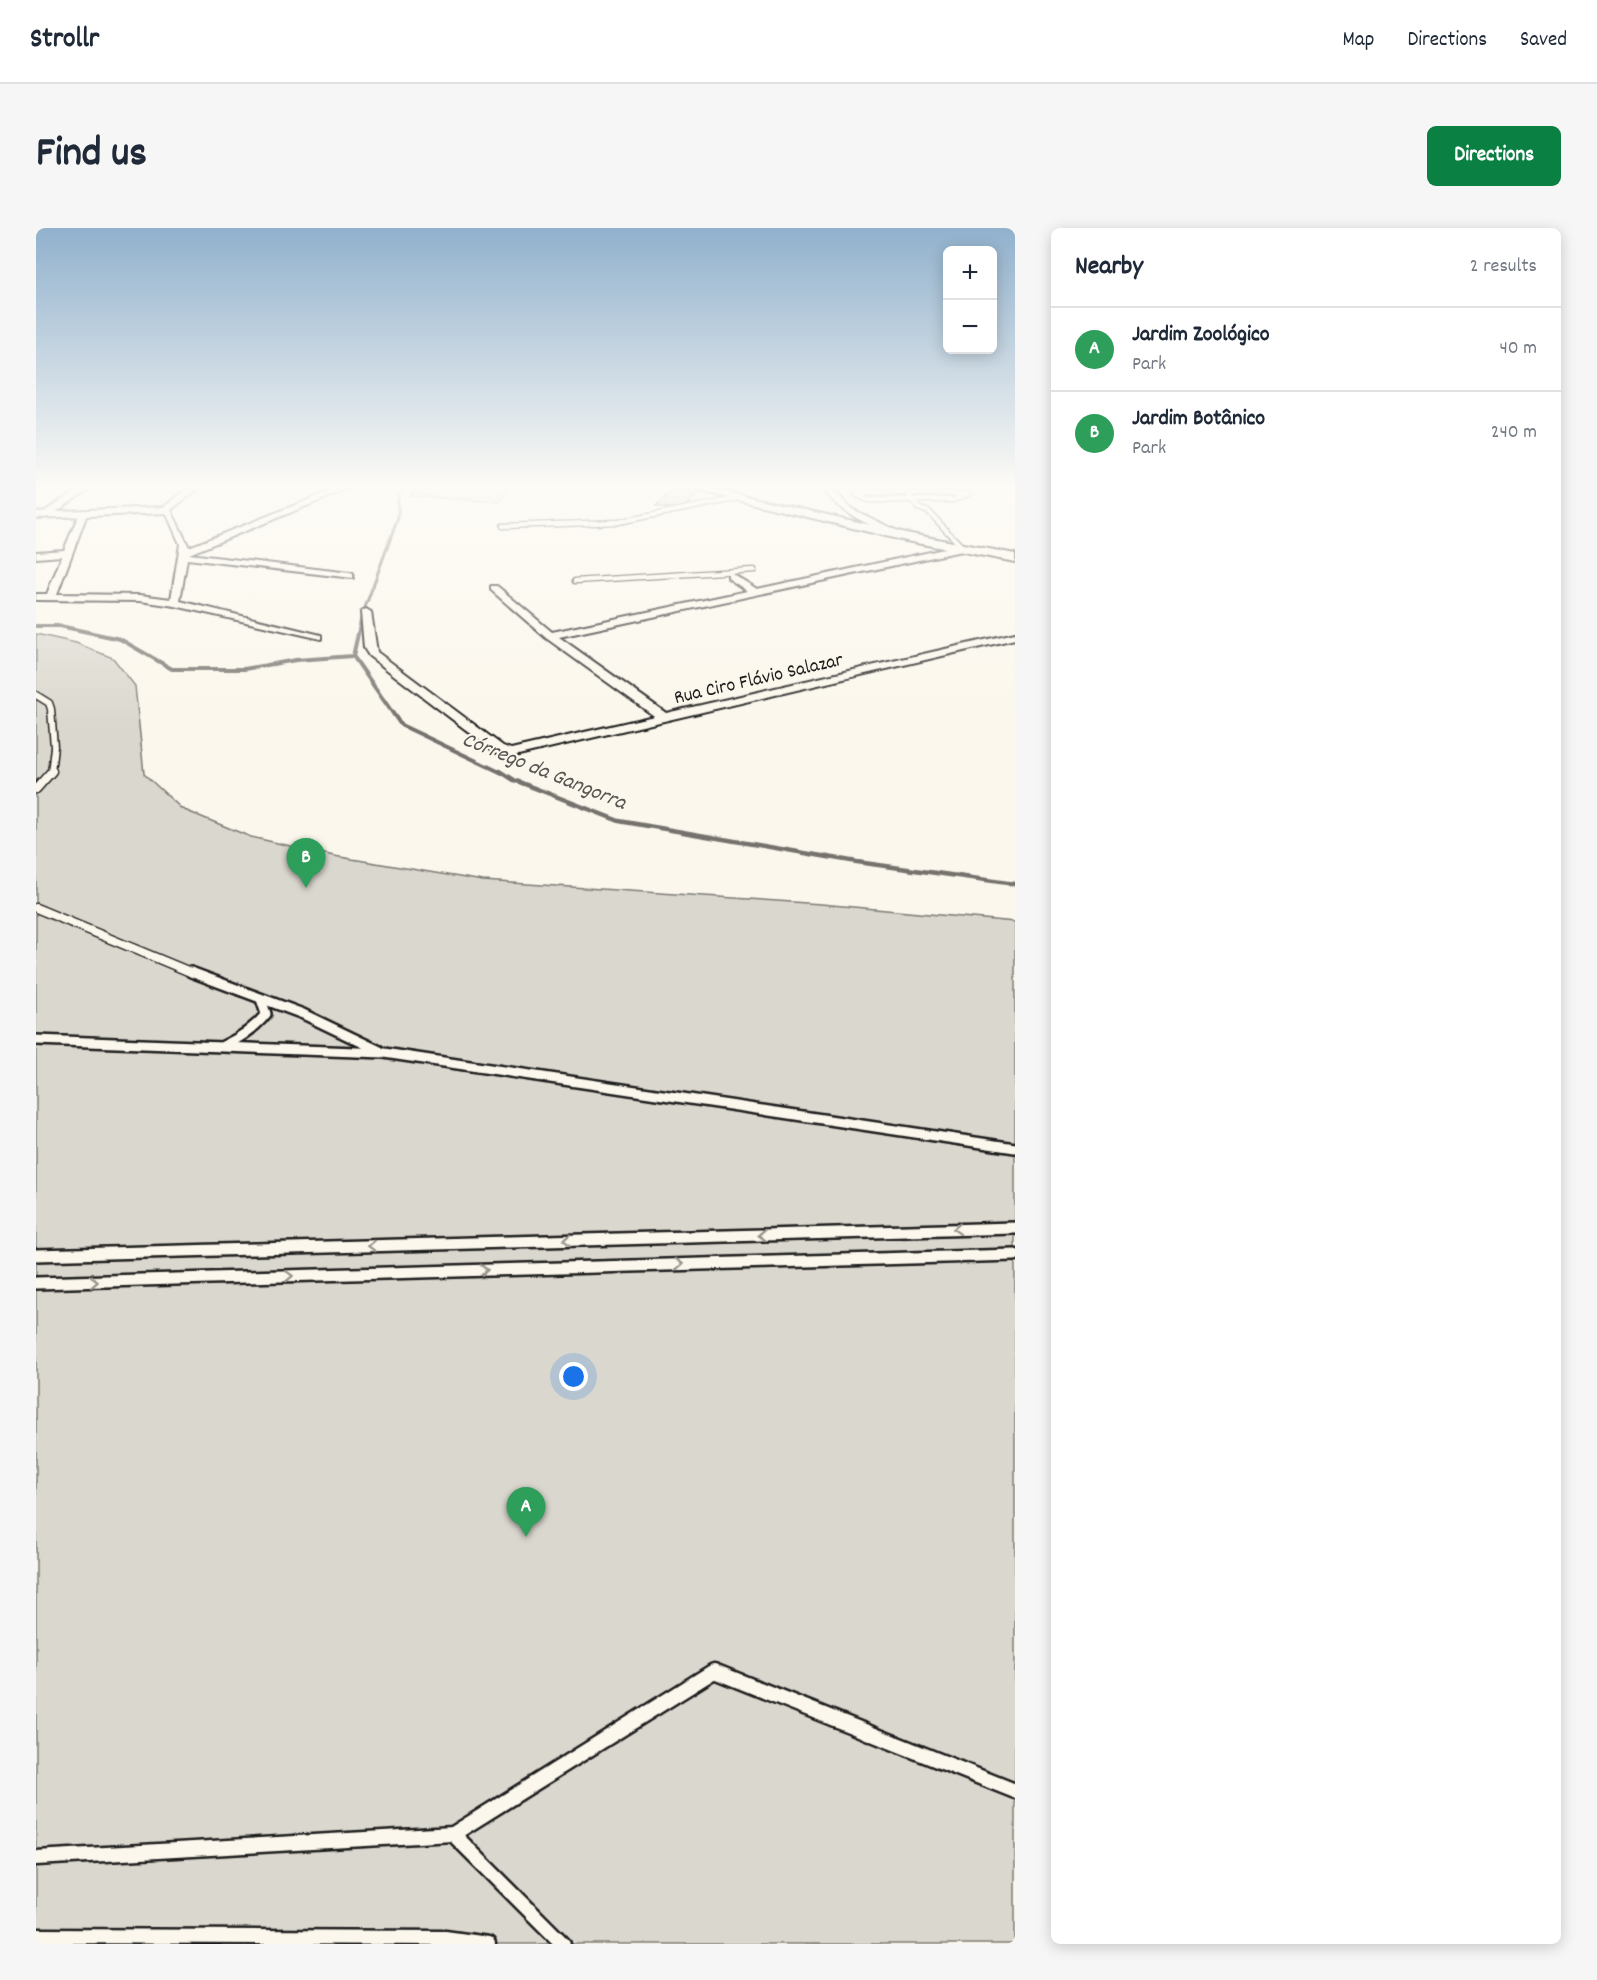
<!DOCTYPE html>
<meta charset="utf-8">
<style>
body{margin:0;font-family:Dekko,sans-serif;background:#f6f6f7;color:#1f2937}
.controls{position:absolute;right:18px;top:18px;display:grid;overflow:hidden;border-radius:9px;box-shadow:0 3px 15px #0003}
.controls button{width:54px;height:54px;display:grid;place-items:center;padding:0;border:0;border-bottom:2px solid #e0e1e3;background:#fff;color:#1f2937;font:30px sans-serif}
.you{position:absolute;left:538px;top:1149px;width:21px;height:21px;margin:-15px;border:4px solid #fff;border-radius:50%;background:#1a73e8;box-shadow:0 0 0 9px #1a73e833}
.badge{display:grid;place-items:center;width:39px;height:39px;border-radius:50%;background:#0b8043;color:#fff;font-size:20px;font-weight:700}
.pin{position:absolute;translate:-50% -50px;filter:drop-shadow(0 2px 3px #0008)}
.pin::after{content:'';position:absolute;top:32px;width:21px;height:18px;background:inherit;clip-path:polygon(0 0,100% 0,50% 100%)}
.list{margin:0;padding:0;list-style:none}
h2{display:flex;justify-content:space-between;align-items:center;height:78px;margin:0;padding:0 24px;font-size:26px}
h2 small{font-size:20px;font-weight:400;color:#747a83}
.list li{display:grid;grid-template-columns:39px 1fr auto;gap:18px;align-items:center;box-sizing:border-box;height:84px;padding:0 24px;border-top:2px solid #e0e1e3}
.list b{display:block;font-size:22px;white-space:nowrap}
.list p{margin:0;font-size:20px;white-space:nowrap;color:#747a83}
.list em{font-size:20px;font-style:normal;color:#747a83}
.map{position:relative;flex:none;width:979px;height:1716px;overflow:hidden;border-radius:9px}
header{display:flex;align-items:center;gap:36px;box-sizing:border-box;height:84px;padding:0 30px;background:#fff;border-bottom:2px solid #e0e1e3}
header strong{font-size:28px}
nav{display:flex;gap:33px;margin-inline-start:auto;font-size:21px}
.intro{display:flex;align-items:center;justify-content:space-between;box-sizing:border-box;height:144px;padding:0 36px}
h1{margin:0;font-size:42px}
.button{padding:15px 27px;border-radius:9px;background:#0b8043;color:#fff;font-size:21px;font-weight:700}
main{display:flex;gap:36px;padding:0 36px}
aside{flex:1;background:#fff;border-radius:9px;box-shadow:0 3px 15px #0003}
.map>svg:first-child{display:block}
.green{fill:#dad7ce;stroke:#7b7a75;stroke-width:1.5}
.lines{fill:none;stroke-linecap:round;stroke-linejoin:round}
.stream-far2{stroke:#74726e;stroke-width:3}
.stream-far1{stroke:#74726e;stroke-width:4}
.stream{stroke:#74726e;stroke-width:4.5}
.building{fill:#c3c0b8;stroke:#1c1c1c;stroke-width:1.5}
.lane-far5-casing{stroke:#1c1c1c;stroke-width:7}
.lane-far4-casing{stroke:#1c1c1c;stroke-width:9}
.lane-far3-casing{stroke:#1c1c1c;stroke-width:11}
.lane-far2-casing{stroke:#1c1c1c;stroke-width:14}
.lane-far1-casing{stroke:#1c1c1c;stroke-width:16}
.lane-casing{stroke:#1c1c1c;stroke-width:19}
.street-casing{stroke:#1c1c1c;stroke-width:4}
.secondary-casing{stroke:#1c1c1c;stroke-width:4}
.lane-far5{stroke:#fbf7ec;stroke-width:4.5}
.lane-far4{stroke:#fbf7ec;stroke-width:6}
.lane-far3{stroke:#fbf7ec;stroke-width:8}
.lane-far2{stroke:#fbf7ec;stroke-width:9}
.lane-far1{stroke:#fbf7ec;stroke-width:11}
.lane{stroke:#fbf7ec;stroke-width:14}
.street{fill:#fbf7ec;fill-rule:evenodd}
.secondary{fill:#fbf7ec;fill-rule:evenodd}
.oneway{stroke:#97948e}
.labels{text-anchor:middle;stroke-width:4.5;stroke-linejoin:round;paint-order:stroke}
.far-street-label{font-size:20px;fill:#1c1c1c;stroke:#fbf7ec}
.far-water-label{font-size:22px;font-style:italic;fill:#575653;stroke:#fbf7ec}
</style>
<header>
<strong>Strollr</strong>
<nav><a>Map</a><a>Directions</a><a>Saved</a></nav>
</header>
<div class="intro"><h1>Find us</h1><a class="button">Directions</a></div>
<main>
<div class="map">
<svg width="979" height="1716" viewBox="0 0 979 1716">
<rect width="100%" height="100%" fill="#fbf7ec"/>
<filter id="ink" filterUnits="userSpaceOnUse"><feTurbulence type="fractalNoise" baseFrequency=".0167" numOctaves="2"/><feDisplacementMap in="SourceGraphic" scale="12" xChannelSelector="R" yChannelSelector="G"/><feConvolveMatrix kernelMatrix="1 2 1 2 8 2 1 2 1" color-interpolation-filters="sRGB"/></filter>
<g filter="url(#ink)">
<g class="green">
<path d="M383 257H476L463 274 374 268Z"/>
<path d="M0 406 40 415 77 430 99 458 108 546 146 581 215 609 298 628 447 653 785 676 979 694V1716H0Z"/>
</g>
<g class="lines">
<path class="stream-far2" d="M327 385 362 290V266L372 257"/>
<g class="stream-far1">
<path d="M327 384 317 428 365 497 466 545"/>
<path d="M0 398H24L84 411 136 441H208L260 432 317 428"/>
</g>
<path class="stream" d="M464 543 478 552 583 593 821 634 979 656"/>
</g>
<path class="building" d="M637 262 662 266 645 282 620 278Z"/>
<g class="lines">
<defs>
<g id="lane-far5">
<path d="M822 264 932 266 917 272H832L820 266Z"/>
<path d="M874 269 882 280 893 284 927 320"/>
<path d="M467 298 582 294 699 271"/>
<path d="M539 353 718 342"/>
</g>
<path id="lane-far4" d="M0 467 13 475 15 481 18 519 15 545"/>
<g id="lane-far3">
<path d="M0 561 16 543"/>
<path d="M0 680 159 746"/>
</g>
<g id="lane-far2">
<path d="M155 744 267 786 344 823"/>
<path d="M0 812 348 825 979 920"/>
<path d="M187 818C204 810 218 801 230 786L225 771"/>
</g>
<g id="lane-far1">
<path d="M0 1027 979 1000"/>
<path d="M0 1055 979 1027"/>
</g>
<g id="lane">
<path d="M417 1606 527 1716"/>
<path d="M0 1630 417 1606 678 1443 979 1563"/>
<path d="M0 1708 409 1710 452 1716"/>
</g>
<g id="street">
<path d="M49 257H59L12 289H6V285Z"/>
<path d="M310 257H322L153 326 314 345 317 346V350L151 331 144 373 285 407V411L139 378 104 373 0 372V366H11L26 328 0 330V324L28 322 44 284 51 286 21 366 104 367 135 371 144 316 128 280 135 282 153 319Z"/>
<path d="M784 257H792L816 281 874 309 867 311C836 298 804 287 784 257Z"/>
<path d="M927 317 932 320 930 322 523 409 630 485 979 405V411L474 529 459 524 333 428 328 420 325 384 330 381 335 384 341 424 467 518 475 521 618 488 510 410 455 362V358H461L516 404 711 363 692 350V346L695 345 721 361Z"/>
</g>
<g id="secondary">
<path d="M155 257H167L131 285 0 290V284L128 279Z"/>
<path d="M640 257H661L870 305 979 326V334L870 313Z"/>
</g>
</defs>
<use href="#lane-far5" class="lane-far5-casing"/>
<use href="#lane-far4" class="lane-far4-casing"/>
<use href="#lane-far3" class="lane-far3-casing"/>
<use href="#lane-far2" class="lane-far2-casing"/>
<use href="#lane-far1" class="lane-far1-casing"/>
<use href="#lane" class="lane-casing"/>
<use href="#street" class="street-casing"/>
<use href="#secondary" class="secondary-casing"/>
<use href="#lane-far5" class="lane-far5"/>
<use href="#lane-far4" class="lane-far4"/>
<use href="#lane-far3" class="lane-far3"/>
<use href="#lane-far2" class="lane-far2"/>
<use href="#lane-far1" class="lane-far1"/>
<use href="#lane" class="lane"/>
<use href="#street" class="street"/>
<use href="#secondary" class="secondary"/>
</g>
<defs><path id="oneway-chevron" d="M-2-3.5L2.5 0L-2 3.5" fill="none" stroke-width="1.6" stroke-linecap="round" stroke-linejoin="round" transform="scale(1.5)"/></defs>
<g class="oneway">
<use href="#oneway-chevron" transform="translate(921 1001) rotate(178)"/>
<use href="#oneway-chevron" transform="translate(726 1007) rotate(178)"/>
<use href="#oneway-chevron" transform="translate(531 1012) rotate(178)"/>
<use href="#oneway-chevron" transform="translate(336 1018) rotate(178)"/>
<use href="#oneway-chevron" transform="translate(643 1036) rotate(-2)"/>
<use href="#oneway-chevron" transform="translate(448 1042) rotate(-2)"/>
<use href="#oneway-chevron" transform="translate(253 1048) rotate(-2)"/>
<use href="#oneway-chevron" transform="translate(58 1054) rotate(-2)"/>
</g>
</g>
<linearGradient id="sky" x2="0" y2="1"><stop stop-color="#91b1cd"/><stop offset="0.52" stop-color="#fdfbf6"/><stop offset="1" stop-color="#fdfbf6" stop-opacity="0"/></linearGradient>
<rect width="979" height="498" fill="url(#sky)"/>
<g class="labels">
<g class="far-street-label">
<text transform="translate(722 449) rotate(-13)" y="7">Rua Ciro Flávio Salazar</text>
</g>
<g class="far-water-label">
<text transform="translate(509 541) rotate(22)" y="8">Córrego da Gangorra</text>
</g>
</g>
</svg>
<div class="controls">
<button>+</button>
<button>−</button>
</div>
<div class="you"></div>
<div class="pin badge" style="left:490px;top:1309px;background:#2e9e5b">A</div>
<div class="pin badge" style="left:270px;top:660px;background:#2e9e5b">B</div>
</div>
<aside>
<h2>Nearby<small>2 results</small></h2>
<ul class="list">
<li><span class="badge" style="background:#2e9e5b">A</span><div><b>Jardim Zoológico</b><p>Park</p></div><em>40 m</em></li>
<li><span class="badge" style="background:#2e9e5b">B</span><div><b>Jardim Botânico</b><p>Park</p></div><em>240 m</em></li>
</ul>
</aside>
</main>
